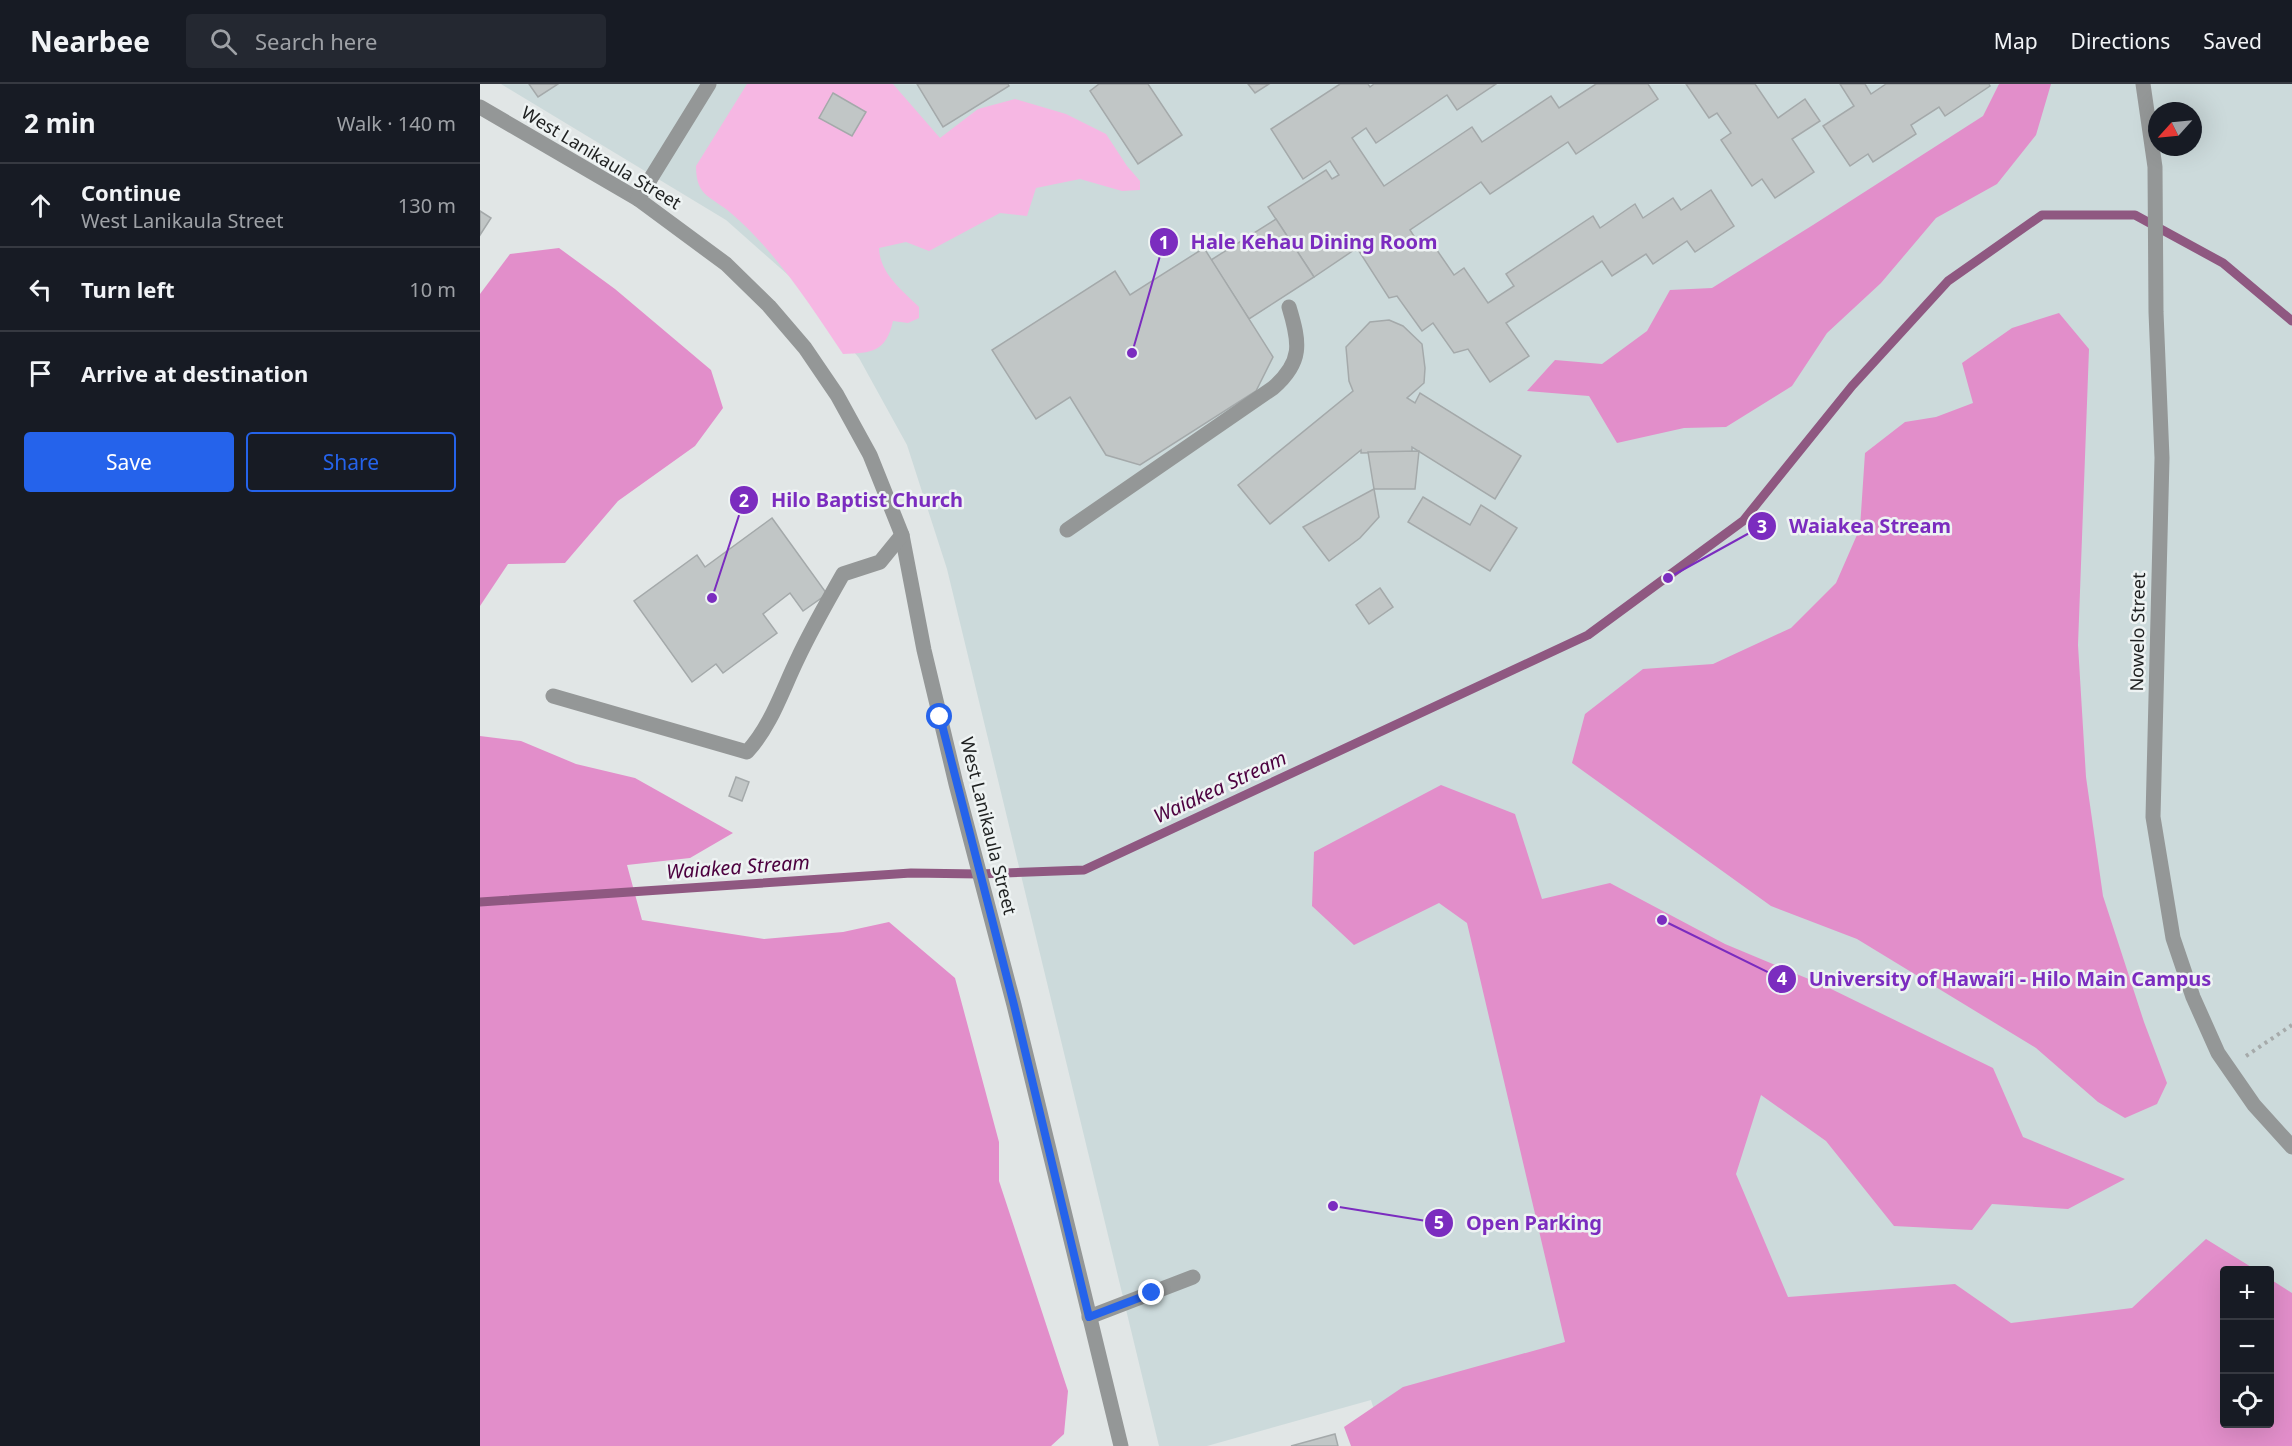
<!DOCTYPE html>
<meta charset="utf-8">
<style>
body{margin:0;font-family:"Noto Sans",sans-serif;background:#242831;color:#f1f3f6}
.controls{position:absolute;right:18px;bottom:18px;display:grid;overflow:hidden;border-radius:6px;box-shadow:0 6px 24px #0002}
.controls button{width:54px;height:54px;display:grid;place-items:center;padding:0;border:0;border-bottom:2px solid #363941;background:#171b24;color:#f1f3f6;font:30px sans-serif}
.compass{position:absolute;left:1668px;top:18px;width:54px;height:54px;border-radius:50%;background:#171b24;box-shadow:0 6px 24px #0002;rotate:243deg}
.stop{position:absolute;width:18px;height:18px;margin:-14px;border:4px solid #2563eb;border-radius:50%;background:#fff}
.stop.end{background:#2563eb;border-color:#fff;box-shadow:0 2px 6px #0008}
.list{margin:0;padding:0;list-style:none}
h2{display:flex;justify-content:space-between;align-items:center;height:78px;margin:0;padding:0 24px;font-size:26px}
h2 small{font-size:20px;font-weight:400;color:#9ea1a6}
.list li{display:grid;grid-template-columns:39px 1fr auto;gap:18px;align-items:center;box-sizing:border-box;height:84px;padding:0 24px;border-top:2px solid #363941}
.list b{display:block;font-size:22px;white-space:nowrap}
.list p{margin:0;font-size:20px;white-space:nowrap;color:#9ea1a6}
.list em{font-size:20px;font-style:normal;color:#9ea1a6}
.actions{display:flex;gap:12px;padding:18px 24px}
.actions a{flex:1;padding:14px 0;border:2px solid #2563eb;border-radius:6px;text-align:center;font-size:21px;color:#2563eb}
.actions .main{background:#2563eb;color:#fff}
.icon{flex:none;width:33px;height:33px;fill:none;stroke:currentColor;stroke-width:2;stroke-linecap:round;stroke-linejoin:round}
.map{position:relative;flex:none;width:1812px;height:1362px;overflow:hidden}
header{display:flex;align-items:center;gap:36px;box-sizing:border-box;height:84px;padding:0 30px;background:#171b24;border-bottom:2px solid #363941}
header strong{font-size:28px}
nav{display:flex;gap:33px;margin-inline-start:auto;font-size:21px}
.search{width:420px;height:54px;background:#242831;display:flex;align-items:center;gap:15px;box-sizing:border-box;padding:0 21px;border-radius:6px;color:#9ea1a6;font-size:22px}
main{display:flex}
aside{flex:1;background:#171b24}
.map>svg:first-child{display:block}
.built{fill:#ccdadb;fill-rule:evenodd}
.green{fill:#f6b7e3}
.forest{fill:#e28eca}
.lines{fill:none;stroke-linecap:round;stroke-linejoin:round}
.stream{stroke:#8f5881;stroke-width:9}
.building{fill:#c1c6c6;stroke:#a4a9aa;stroke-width:1.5}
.path{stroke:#a6aaaa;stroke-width:4;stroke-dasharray:3 4.5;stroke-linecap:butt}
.minor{stroke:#949797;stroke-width:15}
.route{stroke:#2563eb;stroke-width:8}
.labels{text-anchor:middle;stroke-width:5;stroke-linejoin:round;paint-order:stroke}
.street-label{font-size:18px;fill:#1e2020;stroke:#eef3f3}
.water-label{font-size:20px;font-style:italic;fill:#4c003f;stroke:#eef3f3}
.leader{fill:none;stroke:#7b2cbf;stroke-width:2}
.callout-dot{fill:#7b2cbf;stroke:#eef3f3;stroke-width:2}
.mark-label{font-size:18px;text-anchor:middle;font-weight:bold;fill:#fff}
.callout-label{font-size:20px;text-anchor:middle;font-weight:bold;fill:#7b2cbf;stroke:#eef3f3;stroke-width:5;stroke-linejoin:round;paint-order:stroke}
</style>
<header>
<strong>Nearbee</strong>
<div class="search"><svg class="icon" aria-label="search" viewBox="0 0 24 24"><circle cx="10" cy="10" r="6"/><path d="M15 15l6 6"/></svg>Search here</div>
<nav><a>Map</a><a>Directions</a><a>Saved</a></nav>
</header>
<main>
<aside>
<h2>2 min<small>Walk · 140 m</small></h2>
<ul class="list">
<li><svg class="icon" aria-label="ahead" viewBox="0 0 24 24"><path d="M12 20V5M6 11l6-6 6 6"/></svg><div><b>Continue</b><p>West Lanikaula Street</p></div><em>130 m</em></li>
<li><svg class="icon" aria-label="left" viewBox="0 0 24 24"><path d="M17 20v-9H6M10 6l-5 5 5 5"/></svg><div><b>Turn left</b></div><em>10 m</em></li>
<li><svg class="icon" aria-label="arrive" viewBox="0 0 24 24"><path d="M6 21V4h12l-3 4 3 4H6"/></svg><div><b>Arrive at destination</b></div></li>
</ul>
<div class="actions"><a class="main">Save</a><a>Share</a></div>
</aside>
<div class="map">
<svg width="1812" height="1362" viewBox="0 0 1812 1362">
<rect width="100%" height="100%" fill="#e1e6e6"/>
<path class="built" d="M21 0H1812V1362H905L891 1316 727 1362H679L467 485 427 361 379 274 316 198 246 136ZM1677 27H1713V63H1677ZM1744 1186H1790V1340H1744Z"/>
<path class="green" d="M267 0H413L460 54 498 25 535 15 586 30 626 50 647 82 660 97V106L642 107 600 95 556 104 547 132 520 129 449 167 426 158 399 164C400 190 422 206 439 223V234L428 239 413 237C406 268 392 269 363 270 330 221 297 169 252 130 232 112 216 114 216 82Z"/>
<g class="forest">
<path d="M1519 0H1571L1556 51 1517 100 1456 134 1401 199 1347 249 1312 302 1246 343 1204 344 1137 359 1109 312 1047 307 1075 276 1122 280 1167 247 1190 206 1232 204 1333 141 1503 32Z"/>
<path d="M79 164 135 205 231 286 243 324 215 362 138 417 85 479 28 480 0 522V210L30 170Z"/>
<path d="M1579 229 1609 265 1598 561 1606 693 1623 812 1664 938 1687 999 1677 1020 1645 1034 1618 1018 1556 964 1377 855 1291 822 1092 679 1105 630 1163 585 1233 580 1311 544 1356 499 1380 444 1385 369 1425 338 1456 333 1493 319 1482 279 1532 244Z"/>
<path d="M0 652 41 657 96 680 155 694 253 749 210 774 147 781 162 836 284 855 363 848 409 838 475 894 519 1058V1097L588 1307 584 1350 571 1362H0Z"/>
<path d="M961 701 1035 730 1062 815 1130 799 1245 860 1343 901 1513 984 1543 1053 1645 1095 1588 1125 1512 1120 1492 1146 1414 1142 1346 1057 1281 1011 1256 1090 1308 1213 1475 1200 1531 1239 1652 1224 1726 1155 1776 1186H1744V1340H1790V1195L1812 1209V1362H871L864 1343 923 1303 1085 1258 987 839 959 819 874 861 832 822 834 768Z"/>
</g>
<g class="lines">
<path class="stream" d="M0 818 431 789 499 790 604 786 1108 551 1263 437 1372 302 1468 197 1562 131H1655L1743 179 1812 237"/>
</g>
<g class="building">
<path d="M49 0H78L58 13Z"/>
<path d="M437 0H528L529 2 463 43Z"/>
<path d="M619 0H668L702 51 658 80 610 7Z"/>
<path d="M768 0H789L775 9Z"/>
<path d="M860 0H888L890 3 894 0H1016L977 26 967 11 896 59 886 44 872 54 904 102 992 43 1002 58 1071 12 1079 24 1116 0H1168L1178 15 1096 70 1088 58 1010 110 1001 98 930 146 939 160 948 153 974 191 984 184 1008 219 1034 202 1026 190 1113 132 1120 144 1155 120 1163 134 1193 114 1201 126 1231 106 1254 142 1215 168 1207 157 1173 180 1166 170 1132 192 1122 177 1026 239 1049 272 1010 298 988 265 974 269 953 239 942 247 917 212 909 214 877 164 834 193 788 123 846 86 852 95 859 91 850 77 823 95 791 45Z"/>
<path d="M1206 0H1275L1298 34 1325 15 1340 37 1312 55 1334 88 1295 114 1282 95 1272 102 1241 56 1251 49 1237 29 1229 34Z"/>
<path d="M1360 0H1385L1391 10 1406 0H1509L1510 2 1465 32 1459 23 1431 41 1436 50 1393 78 1388 70 1370 82 1343 42 1374 22Z"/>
<path d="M353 9 386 28 372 52 339 34Z"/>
<path d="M0 127 11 134 0 151Z"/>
<path d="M796 135 834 193 769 235 731 176Z"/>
<path d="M724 164 793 273 776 307 660 381 626 371 590 313 556 335 512 266 635 187 650 211Z"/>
<path d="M909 236 923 242 942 260 945 284 944 299 927 314 935 319 940 309 1041 372 1015 415 932 363V368L881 369V366L790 440 758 401 873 307 869 297 866 263 890 238Z"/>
<path d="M939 367 935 405H894L888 368Z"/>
<path d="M894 405 899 433 880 454 849 477 823 443Z"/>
<path d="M943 413 990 441 1001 421 1037 444 1010 487 928 438Z"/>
<path d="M292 434 347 510 323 527 310 509 283 530 297 549 243 589 236 580 212 598 154 517 217 471 225 483Z"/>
<path d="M900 504 913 523 889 540 876 521Z"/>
<path d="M256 693 269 698 262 717 249 712Z"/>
<path d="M855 1350 858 1362H811Z"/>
</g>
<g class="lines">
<path class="path" d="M1766 972 1812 941"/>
<g class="minor">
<path d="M1663 0 1675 83 1676 228 1682 374 1673 733 1693 854 1713 913 1738 969 1774 1021 1812 1063"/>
<path d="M0 23 158 115 246 180 289 222 325 264 357 311 390 371 422 451 444 566 476 700 534 921 641 1362"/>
<path d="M158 115 229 0"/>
<path d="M587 446 793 304C823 278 820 259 809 223"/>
<path d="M73 612 267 668C291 642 302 607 317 576 331 546 347 518 363 490L400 478 422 451"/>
<path d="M609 1233 713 1193"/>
</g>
</g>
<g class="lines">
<path class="route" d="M460 633 534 921 609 1233 672 1209"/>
</g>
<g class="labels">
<g class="street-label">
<text transform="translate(121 74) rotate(31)" y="6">West Lanikaula Street</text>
<text transform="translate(1658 548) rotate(-89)" y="6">Nowelo Street</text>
<text transform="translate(508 742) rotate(76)" y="6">West Lanikaula Street</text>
</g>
<g class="water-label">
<text transform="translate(740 703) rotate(-25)" y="7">Waiakea Stream</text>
<text transform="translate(258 783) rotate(-4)" y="7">Waiakea Stream</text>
</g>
</g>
<path class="leader" d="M652 269L684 158M232 514L264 416M1188 494L1282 442M1182 836L1302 895M853 1122L959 1139"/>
<g class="callout-dot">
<circle cx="652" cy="269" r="6"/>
<circle cx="232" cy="514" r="6"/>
<circle cx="1188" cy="494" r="6"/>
<circle cx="1182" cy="836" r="6"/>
<circle cx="853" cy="1122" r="6"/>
<circle cx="684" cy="158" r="15"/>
<circle cx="264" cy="416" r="15"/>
<circle cx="1282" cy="442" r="15"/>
<circle cx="1302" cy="895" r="15"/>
<circle cx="959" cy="1139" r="15"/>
</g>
<g class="mark-label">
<text x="684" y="165">1</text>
<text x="264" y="423">2</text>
<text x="1282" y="449">3</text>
<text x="1302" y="901">4</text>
<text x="959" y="1145">5</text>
</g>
<g class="callout-label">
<text x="834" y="165">Hale Kehau Dining Room</text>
<text x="387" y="423">Hilo Baptist Church</text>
<text x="1390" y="449">Waiakea Stream</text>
<text x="1530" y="902">University of Hawaiʻi - Hilo Main Campus</text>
<text x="1054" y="1146">Open Parking</text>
</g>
</svg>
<div class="controls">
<button>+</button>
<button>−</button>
<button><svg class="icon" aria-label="locate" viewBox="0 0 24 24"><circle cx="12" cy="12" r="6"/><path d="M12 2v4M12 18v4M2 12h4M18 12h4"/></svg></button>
</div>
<svg class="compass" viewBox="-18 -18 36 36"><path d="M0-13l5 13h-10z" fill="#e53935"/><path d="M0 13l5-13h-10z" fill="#9ea1a6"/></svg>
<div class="stop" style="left:460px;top:633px"></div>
<div class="stop end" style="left:672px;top:1209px"></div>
</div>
</main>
